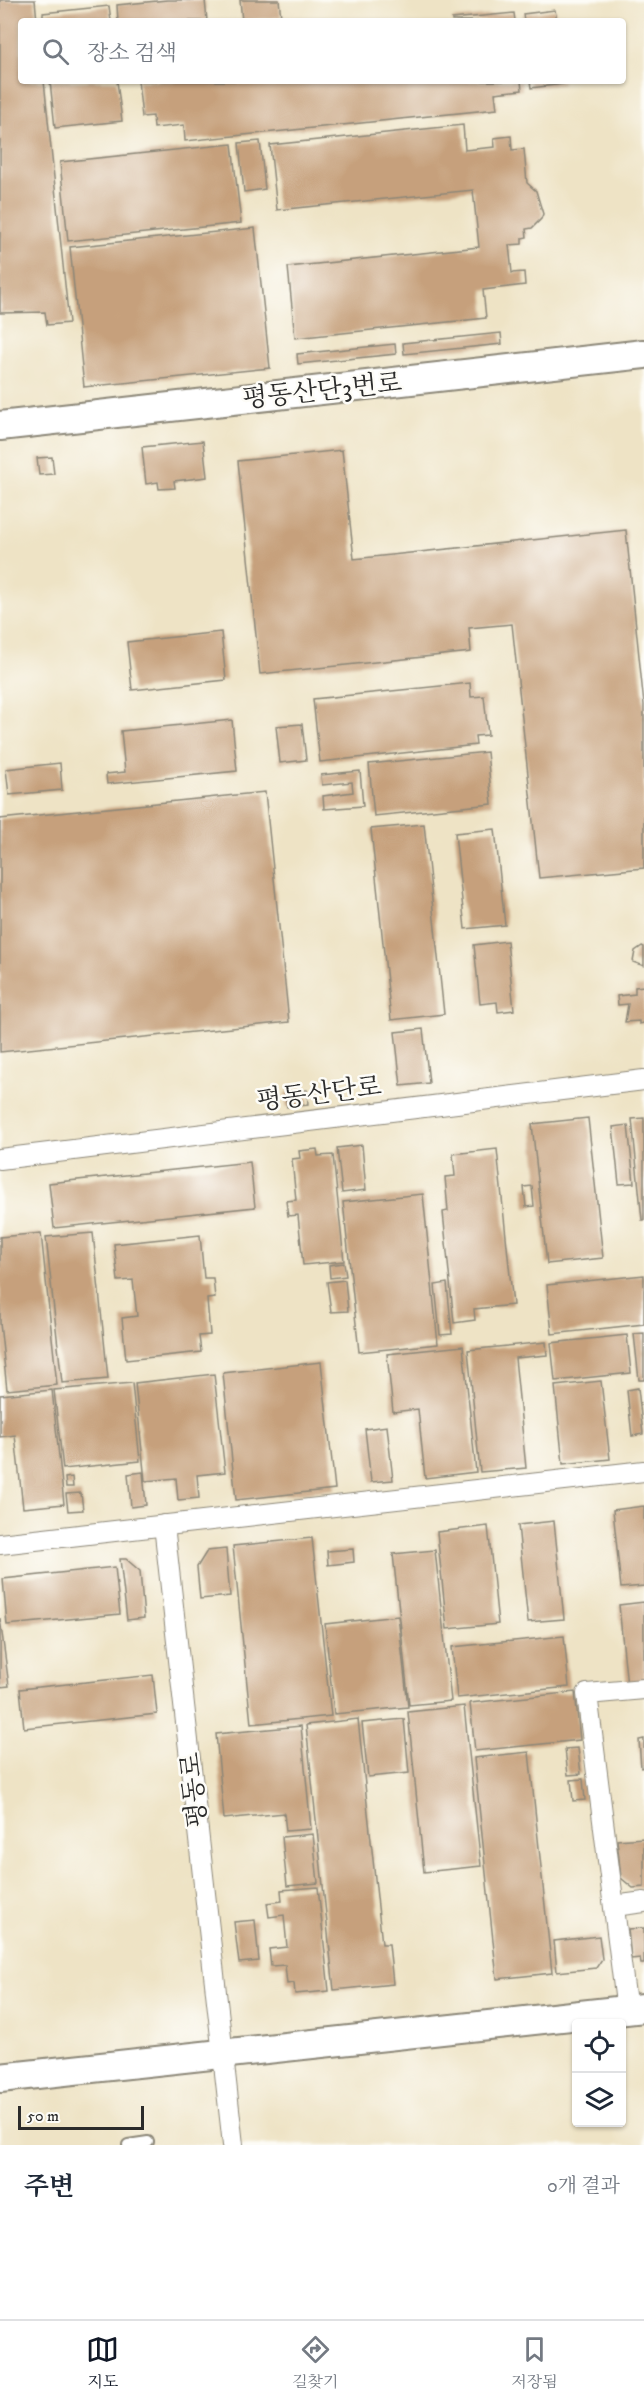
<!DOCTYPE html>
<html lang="ko">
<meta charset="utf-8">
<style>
body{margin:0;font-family:"IM FELL DW Pica","Noto Serif KR",serif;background:#f2f2f3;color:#1f2937}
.controls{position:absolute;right:18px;bottom:18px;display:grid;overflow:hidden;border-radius:6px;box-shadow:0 2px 4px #0004}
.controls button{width:54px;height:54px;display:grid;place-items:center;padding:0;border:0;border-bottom:2px solid #e0e1e3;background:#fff;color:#1f2937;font:30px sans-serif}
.scale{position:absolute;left:18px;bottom:15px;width:126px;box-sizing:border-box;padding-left:6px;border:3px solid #2b2b2b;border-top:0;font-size:16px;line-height:21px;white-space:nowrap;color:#2b2b2b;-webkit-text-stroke:4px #fdfcf7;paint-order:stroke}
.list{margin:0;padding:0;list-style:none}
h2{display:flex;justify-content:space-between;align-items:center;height:78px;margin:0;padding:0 24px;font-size:26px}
h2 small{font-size:20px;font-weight:400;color:#747a83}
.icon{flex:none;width:33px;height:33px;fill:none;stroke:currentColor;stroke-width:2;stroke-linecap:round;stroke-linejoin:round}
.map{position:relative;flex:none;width:644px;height:2145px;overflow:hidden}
.search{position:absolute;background:#fff;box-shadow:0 2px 4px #0004;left:18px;right:18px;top:18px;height:66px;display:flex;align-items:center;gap:15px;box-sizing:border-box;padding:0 21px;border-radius:6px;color:#747a83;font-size:22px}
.sheet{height:174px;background:#fff}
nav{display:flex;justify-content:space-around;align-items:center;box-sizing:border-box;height:84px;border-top:2px solid #e0e1e3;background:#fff;font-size:16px;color:#747a83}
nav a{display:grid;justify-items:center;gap:3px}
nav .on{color:#111827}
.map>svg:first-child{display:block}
.building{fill:#c6a07b}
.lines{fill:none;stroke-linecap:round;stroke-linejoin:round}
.lane-casing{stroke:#8c8778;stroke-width:14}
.street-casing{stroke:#8c8778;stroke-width:22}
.secondary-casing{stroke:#8c8778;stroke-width:32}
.lane{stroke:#fff;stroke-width:10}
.street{stroke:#fff;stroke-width:20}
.secondary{stroke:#fff;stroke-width:28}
.labels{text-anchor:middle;stroke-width:5;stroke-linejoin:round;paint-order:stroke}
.street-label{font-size:26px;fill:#2b2b2b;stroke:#fdfcf7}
</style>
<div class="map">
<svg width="644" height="2145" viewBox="0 0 644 2145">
<rect width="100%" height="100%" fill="#fdfcf7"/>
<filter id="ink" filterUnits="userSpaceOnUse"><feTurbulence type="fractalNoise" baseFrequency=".0167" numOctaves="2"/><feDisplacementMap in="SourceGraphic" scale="12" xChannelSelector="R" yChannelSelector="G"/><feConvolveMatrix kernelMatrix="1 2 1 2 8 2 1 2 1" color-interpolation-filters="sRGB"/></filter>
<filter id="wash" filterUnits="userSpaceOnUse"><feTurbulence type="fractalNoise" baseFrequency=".008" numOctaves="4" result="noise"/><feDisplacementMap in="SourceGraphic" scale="24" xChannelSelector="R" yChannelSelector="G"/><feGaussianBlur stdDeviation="1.35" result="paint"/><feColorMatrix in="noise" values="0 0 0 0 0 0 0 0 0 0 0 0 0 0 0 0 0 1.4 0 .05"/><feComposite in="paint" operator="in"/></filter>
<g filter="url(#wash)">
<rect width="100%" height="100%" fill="#eee3c5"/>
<g id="blocks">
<g class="building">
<path d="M0 0H35L37 21H21V81H44L69 323 47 325 45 312 0 313Z"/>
<path d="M167 0H205L207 21H118L117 5Z"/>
<path d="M240 0H279L281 17 242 21Z"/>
<path d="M109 6 111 21H43V13Z"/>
<path d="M555 10 557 21H524L523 14Z"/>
<path d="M514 13 515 21H452V19Z"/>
<path d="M50 81H117L122 121 55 128Z"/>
<path d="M138 81H521L522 90 495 93 497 109 185 141 184 125 154 128 153 116 142 117Z"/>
<path d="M530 81H563V84L531 88Z"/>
<path d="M463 125 465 150 495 147 494 138 511 136 512 150 524 149 527 183 536 191 543 214 541 219 532 228 526 229 527 237 522 238V244L509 245 512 273 524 272 525 285 483 290 486 318 295 338 288 267 479 247 473 190 277 210 270 145Z"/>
<path d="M260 141 265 189 244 192 239 143Z"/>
<path d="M232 144 241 223 68 241 60 162Z"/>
<path d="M255 228 270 368 84 387 70 247Z"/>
<path d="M501 333 502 344 404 354 403 343Z"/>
<path d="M395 344 396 354 298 364 297 354Z"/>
<path d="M203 441 207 477 174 481 175 488 159 489 158 482 146 484 142 447Z"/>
<path d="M342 450 354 559 626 530 644 705V868L539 878 512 624 469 628 471 652 260 674 238 461Z"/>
<path d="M52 457 54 474 39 475 37 458Z"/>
<path d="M221 632 226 680 132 690 127 642Z"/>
<path d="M470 683 471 697 484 696 488 735 475 736 476 745 320 762 313 699Z"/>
<path d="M232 720 237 771 107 784 106 774 125 772 121 731Z"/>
<path d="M302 724 306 760 280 763 276 726Z"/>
<path d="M487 752 492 804 374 816 369 764Z"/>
<path d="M60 763 62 790 9 795 6 769Z"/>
<path d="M360 771 363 806 324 809 323 796 353 792 352 782 322 785 321 775Z"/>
<path d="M265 792 289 1022 0 1052V819Z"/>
<path d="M424 824 444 1014 391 1020 371 829Z"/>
<path d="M495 829 505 925 465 929 455 833Z"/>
<path d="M507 941 514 1010 498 1012 497 1002 480 1004 474 945Z"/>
<path d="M642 946 644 947V966L633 962 635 951Z"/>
<path d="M644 986V1023L639 1024V1021L625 1022 628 1004 618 1005 617 996 635 994V987Z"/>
<path d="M423 1029 429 1083 401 1086 395 1032Z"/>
<path d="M307 1090 308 1105 287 1107 285 1093Z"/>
<path d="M588 1118 603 1258 547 1264 532 1124Z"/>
<path d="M644 1118V1220H642L632 1119Z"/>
<path d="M628 1125 634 1183 619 1184 613 1127Z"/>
<path d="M362 1145 366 1190 342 1193 337 1148Z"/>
<path d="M317 1149 318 1156 333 1155 344 1261 303 1265 298 1215 288 1216 286 1201 296 1200 292 1159 300 1158 299 1151Z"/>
<path d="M497 1149 513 1305 474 1309 475 1320 454 1323 443 1212 448 1211 445 1177 455 1176 453 1154Z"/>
<path d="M250 1162 255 1207 54 1228 49 1183Z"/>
<path d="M532 1186 534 1206 526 1207 524 1187Z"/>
<path d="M423 1194 438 1344 359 1352 343 1202Z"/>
<path d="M41 1233 57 1385 7 1390 0 1323V1237Z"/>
<path d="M93 1233 108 1379 62 1383 46 1237Z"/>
<path d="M200 1235 204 1278H213L215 1298 207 1299 210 1335 199 1336 201 1352 126 1360 122 1318 137 1316 133 1280 118 1281 114 1244Z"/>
<path d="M344 1263 346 1276 330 1278 329 1265Z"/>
<path d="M644 1275V1324L552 1334 547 1285Z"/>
<path d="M345 1280 348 1311 331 1312 327 1282Z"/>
<path d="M447 1283 452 1334 440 1335 435 1285Z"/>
<path d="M644 1333V1380H639L634 1334Z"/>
<path d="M627 1335 631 1373 555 1381 551 1343Z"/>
<path d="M546 1342 547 1355 515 1358 526 1468 480 1472 468 1350Z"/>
<path d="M463 1346 476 1472 425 1478 418 1409 393 1412 387 1354Z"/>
<path d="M321 1362 335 1489 236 1500 223 1373Z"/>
<path d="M214 1374 225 1472 197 1475 199 1498 178 1500 176 1478 145 1481 135 1383Z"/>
<path d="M601 1381 610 1459 563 1464 555 1386Z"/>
<path d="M132 1383 140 1461 63 1469 54 1390Z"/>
<path d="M638 1388 643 1434 632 1436 627 1390Z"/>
<path d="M52 1390 64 1504 23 1508 15 1435 0 1437V1395Z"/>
<path d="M387 1426 393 1480 371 1482 365 1429Z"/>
<path d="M143 1472 146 1505 131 1507 128 1474Z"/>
<path d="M72 1477 73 1487H66L65 1478Z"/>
<path d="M81 1493 83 1510 68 1511 66 1494Z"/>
<path d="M644 1506V1586L621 1588 613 1510Z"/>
<path d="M554 1521 564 1619 528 1622 518 1525Z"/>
<path d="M488 1526 498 1624 447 1629 437 1532Z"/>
<path d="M312 1538 331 1716 251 1724 233 1546Z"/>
<path d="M226 1549 230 1596 200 1599 197 1567 207 1551Z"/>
<path d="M353 1549 354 1562 328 1565 327 1551Z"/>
<path d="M435 1550 451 1701 409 1705 393 1554Z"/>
<path d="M120 1559H126L140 1571 144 1618 127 1620Z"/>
<path d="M115 1567 120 1614 7 1625 3 1579Z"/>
<path d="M644 1602V1684L627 1686 619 1605Z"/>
<path d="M398 1616 408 1707 334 1714 325 1624Z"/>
<path d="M0 1618 9 1686 0 1687Z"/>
<path d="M564 1636 569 1687 457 1698 452 1647Z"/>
<path d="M153 1675 157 1714 24 1728 20 1689Z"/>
<path d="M575 1692 580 1740 475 1751 470 1703Z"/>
<path d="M464 1706 481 1866 424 1872 408 1712Z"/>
<path d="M358 1719 382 1944H389L393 1984 334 1990 306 1725Z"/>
<path d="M404 1719 409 1773 368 1777 362 1723Z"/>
<path d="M301 1726 311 1829 286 1831 284 1813 224 1819 216 1734Z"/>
<path d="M644 1739V1767L641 1768 639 1740Z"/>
<path d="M578 1748 581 1774 568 1775 565 1749Z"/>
<path d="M529 1752 552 1973 497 1979 474 1758Z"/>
<path d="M583 1779 585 1800 573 1801 571 1780Z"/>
<path d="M313 1834 318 1883 287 1886 282 1837Z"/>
<path d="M644 1838V1887L633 1888 621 1878 617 1840Z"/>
<path d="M318 1887 329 1991 295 1994 294 1983 287 1984 285 1965 271 1966 269 1949 287 1947 284 1915 269 1917 267 1903 282 1901 281 1890Z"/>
<path d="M255 1920 259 1961 239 1963 234 1922Z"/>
<path d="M644 1928V1964H641L640 1958 631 1959 628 1929Z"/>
<path d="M599 1936 602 1959 596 1968 557 1972 554 1941Z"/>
</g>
</g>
</g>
<g filter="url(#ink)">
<use href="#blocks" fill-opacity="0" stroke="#8c8778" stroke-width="1.5"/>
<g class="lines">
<defs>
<path id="lane" d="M128 2145 148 2142"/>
<g id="street">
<path d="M0 1159 644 1080"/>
<path d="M164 1525 233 2145"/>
<path d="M0 1544 644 1471"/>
<path d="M614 1906 644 1902"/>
<path d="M627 2011 587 1694 644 1689"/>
</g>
<g id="secondary">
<path d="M0 426 644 354"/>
<path d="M0 2078 644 2008"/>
</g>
</defs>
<use href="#lane" class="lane-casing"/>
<use href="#street" class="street-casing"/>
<use href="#secondary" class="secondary-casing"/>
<use href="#lane" class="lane"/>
<use href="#street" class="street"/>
<use href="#secondary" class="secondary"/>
</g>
</g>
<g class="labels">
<g class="street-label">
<text transform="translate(322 390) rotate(-6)" y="9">평동산단3번로</text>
<text transform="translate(319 1093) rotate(-7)" y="9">평동산단로</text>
<text transform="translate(193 1790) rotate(-96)" y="9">평동로</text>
</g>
</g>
</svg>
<div class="controls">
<button><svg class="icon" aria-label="locate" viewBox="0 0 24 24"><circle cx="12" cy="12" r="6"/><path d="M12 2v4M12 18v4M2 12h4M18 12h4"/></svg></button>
<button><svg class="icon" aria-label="layers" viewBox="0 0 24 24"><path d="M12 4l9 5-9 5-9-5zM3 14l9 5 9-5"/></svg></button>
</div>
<div class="scale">50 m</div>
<div class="search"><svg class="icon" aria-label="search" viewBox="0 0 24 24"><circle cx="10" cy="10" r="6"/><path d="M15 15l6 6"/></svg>장소 검색</div>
</div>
<section class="sheet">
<h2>주변<small>0개 결과</small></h2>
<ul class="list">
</ul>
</section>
<nav>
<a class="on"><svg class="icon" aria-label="map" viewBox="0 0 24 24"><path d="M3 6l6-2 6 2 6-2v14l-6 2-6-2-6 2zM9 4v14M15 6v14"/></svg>지도</a>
<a><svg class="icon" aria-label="directions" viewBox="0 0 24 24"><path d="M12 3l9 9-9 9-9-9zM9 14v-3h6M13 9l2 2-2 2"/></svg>길찾기</a>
<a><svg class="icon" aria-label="saved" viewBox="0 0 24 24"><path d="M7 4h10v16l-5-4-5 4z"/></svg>저장됨</a>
</nav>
